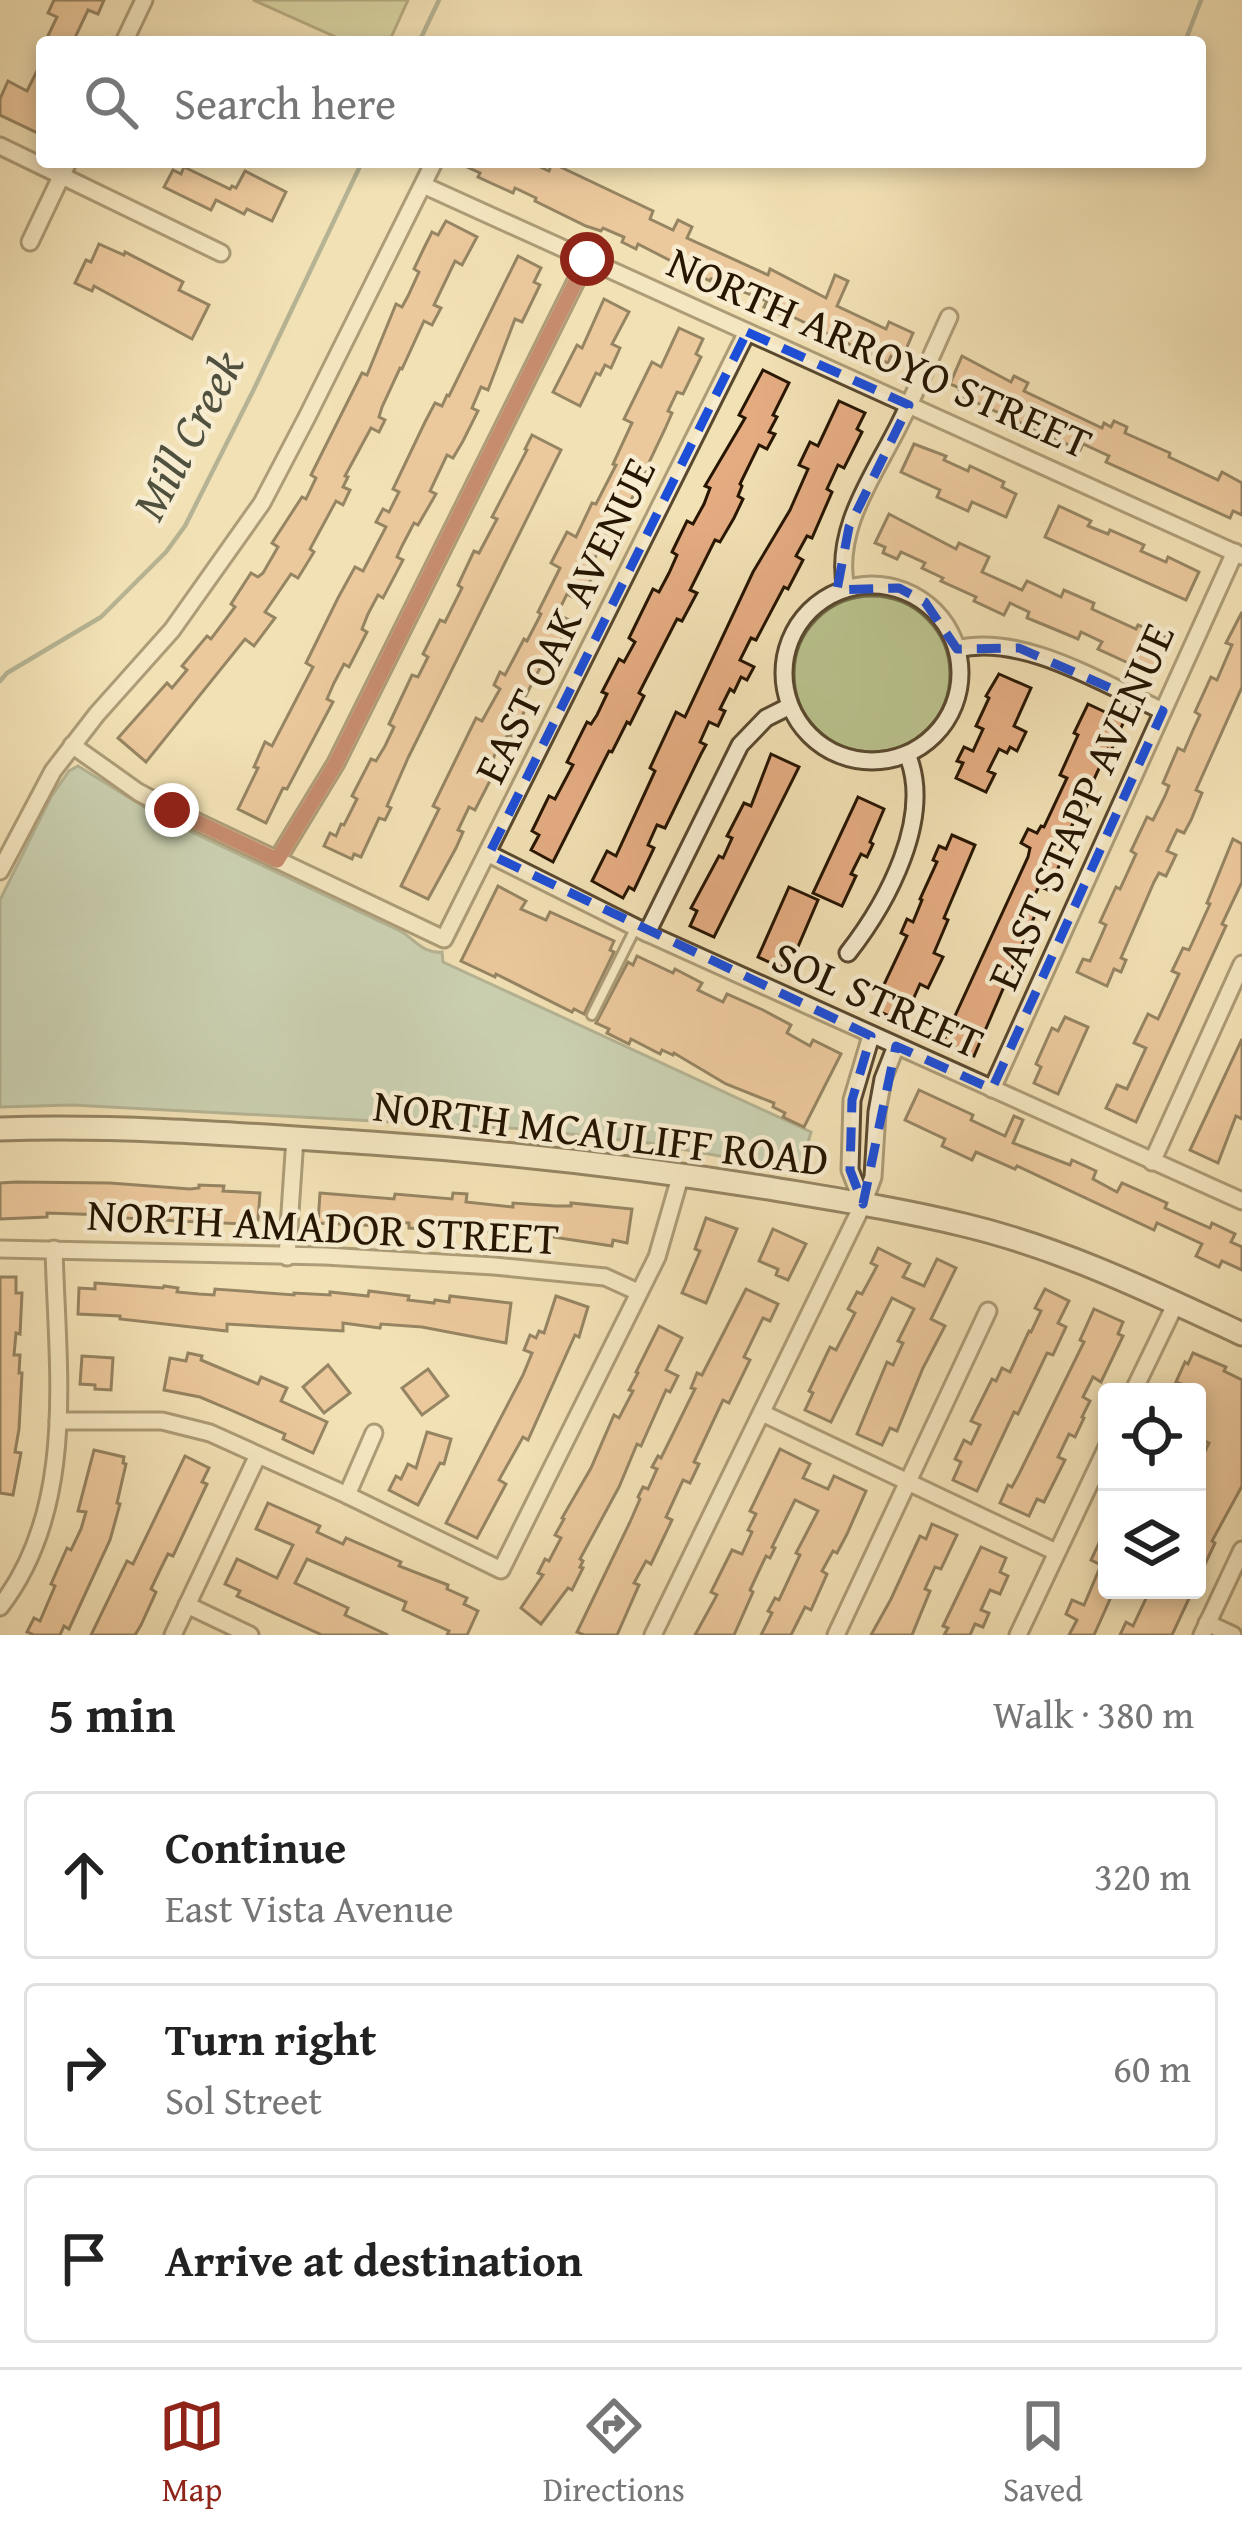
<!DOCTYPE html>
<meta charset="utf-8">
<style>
body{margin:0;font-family:"Gentium Book Plus",serif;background:#f2f2f2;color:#222}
.controls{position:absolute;right:36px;bottom:36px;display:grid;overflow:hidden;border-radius:12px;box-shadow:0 6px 18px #0003}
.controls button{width:108px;height:108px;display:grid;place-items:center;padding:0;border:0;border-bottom:3px solid #e0e0e0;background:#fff;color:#222;font:60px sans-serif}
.stop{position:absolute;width:36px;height:36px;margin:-27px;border:9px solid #8f2418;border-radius:50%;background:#fff}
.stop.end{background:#8f2418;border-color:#fff;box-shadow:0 3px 12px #0008}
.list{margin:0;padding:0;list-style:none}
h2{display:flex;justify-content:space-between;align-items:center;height:156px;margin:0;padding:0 48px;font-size:51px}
h2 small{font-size:39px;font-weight:400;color:#767676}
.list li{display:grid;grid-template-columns:78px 1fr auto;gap:36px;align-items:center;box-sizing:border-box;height:168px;margin:0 24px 24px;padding:0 24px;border:3px solid #e0e0e0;border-radius:12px}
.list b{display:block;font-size:45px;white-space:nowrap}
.list p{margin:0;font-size:39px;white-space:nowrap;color:#767676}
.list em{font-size:39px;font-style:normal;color:#767676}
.icon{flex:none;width:66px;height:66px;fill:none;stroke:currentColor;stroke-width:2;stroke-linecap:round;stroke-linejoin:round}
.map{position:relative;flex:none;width:1242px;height:1635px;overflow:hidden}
.search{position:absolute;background:#fff;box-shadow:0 6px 18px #0003;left:36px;right:36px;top:36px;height:132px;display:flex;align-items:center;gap:30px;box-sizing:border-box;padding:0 42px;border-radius:12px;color:#767676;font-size:45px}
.sheet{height:732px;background:#fff}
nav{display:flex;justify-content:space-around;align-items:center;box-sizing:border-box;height:168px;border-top:3px solid #e0e0e0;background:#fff;font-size:33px;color:#767676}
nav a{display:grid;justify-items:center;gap:6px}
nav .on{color:#8f2418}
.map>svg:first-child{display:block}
.green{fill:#bac38e;stroke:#706c48;stroke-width:3}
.water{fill:#9bbdb0;stroke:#6c7a6a;stroke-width:3}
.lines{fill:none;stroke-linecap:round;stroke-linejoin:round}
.stream{stroke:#6c7a6a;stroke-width:4.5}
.building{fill:#e5ac82;stroke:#261501;stroke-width:3}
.lane-casing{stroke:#59482e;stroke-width:14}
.street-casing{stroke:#59482e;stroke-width:21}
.secondary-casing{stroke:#261501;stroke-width:27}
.lane{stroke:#f7eccf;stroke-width:8}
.street{stroke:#f7eccf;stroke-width:15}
.secondary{stroke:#f7eccf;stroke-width:21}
.route{stroke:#8f2418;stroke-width:15}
.marked{fill:none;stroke:#1d4ed8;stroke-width:9;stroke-dasharray:24 15;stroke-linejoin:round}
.labels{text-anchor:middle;stroke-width:9;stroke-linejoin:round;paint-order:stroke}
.street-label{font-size:45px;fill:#261501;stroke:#f7eccf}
.water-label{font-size:48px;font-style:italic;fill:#4f503e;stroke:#f7eccf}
</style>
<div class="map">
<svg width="1242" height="1635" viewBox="0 0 1242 1635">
<rect width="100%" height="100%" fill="#f2e1b5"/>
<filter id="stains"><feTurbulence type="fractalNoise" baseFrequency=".00167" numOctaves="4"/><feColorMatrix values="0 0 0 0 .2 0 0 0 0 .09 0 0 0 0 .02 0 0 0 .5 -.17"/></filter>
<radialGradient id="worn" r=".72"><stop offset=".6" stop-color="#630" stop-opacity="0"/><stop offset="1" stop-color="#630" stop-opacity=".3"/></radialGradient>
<g class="green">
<path d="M253 0H408L389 42H347Z"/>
<circle cx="872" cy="674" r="78"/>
</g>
<path class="water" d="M78 766 162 818 402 932C416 941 424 954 442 952L443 962 811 1132 800 1171 649 1143 526 1129 72 1105 0 1107V900L51 797 69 771Z"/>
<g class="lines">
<g class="stream">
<path d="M419 42 439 0"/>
<path d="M1185 42 1201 0"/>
<path d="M0 681 7 673 101 617 166 552 185 526 253 391 362 162"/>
</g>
</g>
<g class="building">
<path d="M54 0H104L98 14 88 10 73 42H45L57 17 48 13Z"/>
<path d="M42 61V135L0 115V99L8 81 27 91Z"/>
<path d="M456 162H529L549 171 552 163 653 211 650 219 673 230 678 220 692 227 687 238 768 275 770 269 826 298 835 275 848 281 837 306 886 329 889 322 913 333 901 361 891 356 888 363 787 314 786 317 764 307 767 301 711 279 710 281 638 244 636 249 622 242 624 237 603 228 601 231 586 226 535 201 536 198 515 188 513 193 493 184 478 177 480 173Z"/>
<path d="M184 167 230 189 232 186 236 188 245 171 286 192 272 221 247 209 244 214 216 200 211 210 164 187 173 170 181 174Z"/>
<path d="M446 221 477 237 462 265 455 261 434 305 441 308 432 325 424 321 402 369 400 368 382 407 379 417 385 420 379 432 371 428 345 476 348 477 343 487 350 490 343 505 336 501 310 549 314 552 298 578 291 574 265 612 275 618 254 646 245 639 146 762 118 738 167 683 172 688 187 670 182 666 207 636 211 639 235 607 231 604 251 573 258 577 263 573 278 547 272 543 302 497 306 499 316 478 311 475 362 373 367 375 396 304 402 307 408 296 419 272 414 269 424 248 432 232 438 235Z"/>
<path d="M99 244 124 255 125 252 183 282 179 290 209 305 192 339 94 286 92 291 75 283 86 260 91 262Z"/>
<path d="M518 256 541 268 534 282 540 285 522 322 515 319 488 390 481 387 472 408 478 411 463 441 453 458 447 455 430 491 436 494 418 525 414 523 402 546 397 557 403 560 383 598 378 595 368 614 362 629 367 632 349 667 344 664 334 683 327 699 333 702 325 717 287 789 283 788 266 823 238 809 258 768 254 767 265 742 272 746 313 667 306 663 338 598 355 567 363 571 386 527 376 522 383 509 389 512 399 492 393 489 425 422 435 403 442 406 447 395 449 396Z"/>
<path d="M604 299 629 312 612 344 620 348 611 368 605 365 600 375 596 373 580 406 553 392 577 345 582 348Z"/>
<path d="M679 328 703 339 696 354 701 357 683 394 677 392 668 411 672 413 665 429 625 513 615 530 609 528 592 564 597 567 580 601 567 594 557 614 571 621 546 669 541 666 523 701 528 704 512 736 508 735 497 750 488 770 494 773 475 810 469 807 458 830 463 832 456 848 428 899 401 886 439 809 433 806 476 718 482 721 500 689 494 685 500 672 505 675 524 639 527 641 541 614 538 612 560 568 551 563 567 532 576 537 592 503 596 504 616 465 613 464 632 423 624 419 652 362 661 367Z"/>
<path d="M962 356 1011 382 1014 376 1028 383 1024 391 1102 428 1104 423 1111 427 1114 421 1127 427 1125 433 1170 453 1169 457 1218 480 1222 472 1242 483V515L1233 511 1230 518 1106 462 1109 456 1083 444 1080 450 958 394 960 388 950 384Z"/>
<path d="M763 370 789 383 773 415 777 417 769 432 775 434 767 449 759 445 740 484 742 486 738 496 743 499 734 518 720 542 715 540 690 590 697 593 682 621 677 619 639 693 644 696 630 724 627 722 612 752 609 751 553 862 531 850 539 835 532 831 549 796 555 799 573 765 567 762 587 722 591 724 597 715 607 694 602 692 619 659 624 662 635 642 629 638 653 589 659 592 669 573 677 555 672 552 687 521 693 524 704 504 710 488 705 486 745 418 739 415Z"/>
<path d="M839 401 865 413 857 429 862 432 844 468 838 465 827 489 832 492 812 538 807 536 796 556 803 560 788 589 784 587 756 640 751 638 740 660 754 667 747 680 741 677 734 692 730 689 720 709 725 711 718 726 709 722 700 742 706 745 701 754 665 828 657 825 648 845 654 848 634 890 629 887 623 898 592 881 607 851 616 856 655 771 650 768 676 712 685 717 753 572 790 510 808 469 799 465 810 442 818 446Z"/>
<path d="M532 435 561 450 408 758 387 806 391 808 385 820 379 818 361 857 354 854 352 859 324 846 330 833 336 836 341 824 344 825 357 799 352 796 371 759 376 761 385 746 394 727 389 724 405 690 412 675 418 677 428 657 423 654 440 620 445 622 462 588 458 585 474 551 479 553 497 519 492 517 527 450 525 449Z"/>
<path d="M914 444 946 456 944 460 968 471 970 466 1004 482 1002 487 1016 494 1006 517 972 502 968 511 937 497 940 490 901 472Z"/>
<path d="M1059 506 1091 521 1088 526 1108 534 1110 530 1144 545 1141 551 1166 562 1168 557 1199 572 1186 600 1045 537Z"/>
<path d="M889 514 956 549 959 543 989 557 982 572 1022 590 1027 581 1061 597 1064 590 1094 603 1092 609 1136 629 1138 625 1169 638 1151 677 1136 671 1137 667 1098 649 1102 642 1081 632 1078 639 1042 624 1027 618 1029 612 1010 603 1004 615 974 601 976 597 941 581 943 578 922 568 925 563 901 552 897 559 883 553 885 547 875 543Z"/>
<path d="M1242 612V687L1196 790 1202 793 1191 820 1184 833 1177 830 1167 851 1176 855 1166 876 1159 873 1154 882 1121 958 1126 960 1121 972 1114 969 1107 986 1077 972 1083 959 1090 961 1099 941 1106 925 1100 922 1116 887 1120 889 1136 854 1131 851 1147 817 1153 820 1165 796 1169 786 1163 783 1178 748 1184 751 1193 730 1200 715 1195 712 1211 677 1217 680 1232 645 1226 643Z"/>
<path d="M999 674 1031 688 1014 726 1026 732 1017 751 1010 747 1007 753 999 749 988 771 995 774 986 792 956 778 963 763 957 761 964 747 973 751 983 729 976 726 989 698 986 696Z"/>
<path d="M1088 704 1124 721 1111 751 1108 749 1083 803 1087 805 1080 821 1075 819 1059 853 1064 855 1048 890 1039 886 1027 912 1035 915 974 1056 943 1042 1028 857 1030 848 1021 843 1028 829 1037 833 1041 826 1044 827 1067 778 1060 775 1078 735 1074 733Z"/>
<path d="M771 754 799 767 714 937 690 926 697 911 691 908 719 856 723 858 732 838 727 836 744 803 751 806Z"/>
<path d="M858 797 884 809 870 842 873 844 867 857 861 854 851 874 856 876 842 906 813 893Z"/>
<path d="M952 835 975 845 944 918 948 920 934 953 943 957 928 988 920 984 903 1022 880 1012 887 996 880 993 907 936 901 933 907 919 913 922 922 900 920 899 937 862 933 860 939 846 946 849Z"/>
<path d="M1233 839 1242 844V882L1222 924 1226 926 1136 1122 1106 1108 1117 1085 1127 1089 1146 1048 1134 1043 1148 1014 1158 1019 1179 974 1172 971 1183 948 1189 950 1210 904 1207 903Z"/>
<path d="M498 886 526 901 521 909 546 920 550 912 614 941 610 950 614 952 584 1014 574 1009 572 1012 496 974 495 977 461 961Z"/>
<path d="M789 887 818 900 794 956 789 953 782 968 758 957Z"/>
<path d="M637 956 673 973 675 969 702 983 698 990 723 1002 727 994 763 1010 791 1025 787 1033 810 1046 813 1040 841 1054 804 1127 783 1117 785 1113 773 1107 774 1103 726 1084 674 1053 673 1055 662 1050 660 1054 631 1039 629 1044 607 1033 609 1029 596 1023 628 962 633 965Z"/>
<path d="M1065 1017 1088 1027 1058 1094 1034 1083 1041 1067 1036 1064 1052 1028 1058 1031Z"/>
<path d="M1242 1039V1119L1236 1116 1218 1163 1190 1150Z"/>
<path d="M919 1090 973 1115 971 1120 1005 1136 1014 1116 1023 1120 1013 1143 1070 1165 1072 1160 1096 1171 1093 1179 1117 1192 1122 1183 1167 1203 1165 1208 1210 1228 1212 1223 1235 1234 1231 1242 1242 1247V1270L1222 1261 1219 1267 1196 1256 1202 1244 1157 1223 1154 1230 1017 1166 1015 1169 976 1152 972 1160 942 1146 945 1139 905 1120Z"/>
<path d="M16 1182 110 1183 190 1189 199 1188V1185L224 1186 223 1191 260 1193 258 1220 244 1219V1224L177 1221 163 1220 164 1215 141 1213V1219L107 1217V1215L47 1213V1217L0 1219V1183Z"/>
<path d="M320 1193 394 1199 395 1194 452 1199 453 1193 467 1194 466 1202 513 1207V1203L556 1206H571V1203L632 1209 627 1243 613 1240 612 1246 553 1237V1232L527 1230V1237L462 1228 424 1226V1229L409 1228V1223L384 1222 383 1226 318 1223Z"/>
<path d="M706 1218 737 1229 706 1303 682 1293 700 1251 695 1249Z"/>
<path d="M773 1229 806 1244 788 1280 776 1275 778 1269 759 1261Z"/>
<path d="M878 1248 910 1264 903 1277 924 1286 937 1259 956 1268 931 1319 945 1326 923 1368 897 1431 890 1428 882 1445 857 1434 887 1362 893 1365 903 1343 898 1341 914 1309 892 1298 831 1422 805 1410 813 1393 809 1391 830 1347 836 1350 855 1313 848 1309 857 1292 862 1294 877 1266 871 1263Z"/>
<path d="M0 1277H16V1293H22L20 1334 16 1333 14 1355H20L19 1373H22L19 1429 15 1452 21 1453 13 1495 0 1493Z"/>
<path d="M95 1283 163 1288 164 1286 178 1288 177 1292 199 1294 214 1295 215 1289 294 1295V1293L330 1295V1292L368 1296 369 1291 409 1296 408 1300 434 1303 435 1300 449 1302 450 1296 511 1303 506 1343 422 1327 381 1324 380 1328 343 1323V1331L227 1324V1331L120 1319V1316L78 1314 79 1288 95 1289Z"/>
<path d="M746 1289 778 1304 770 1321 763 1318 744 1357 750 1360 729 1403 723 1400 694 1462 699 1464 690 1483 683 1480 666 1517 672 1520 651 1564 646 1561 634 1583 639 1585 617 1635H584L577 1632 630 1522 640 1499 638 1497 643 1487 648 1489 657 1469 652 1467 658 1456 661 1458 695 1389 691 1388 697 1373 702 1375Z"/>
<path d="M1045 1289 1069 1301 1058 1323 1066 1327 1053 1355 1047 1353 1018 1414 1014 1412 977 1491 953 1480 961 1462 955 1459 964 1440 971 1444 980 1425 971 1421 992 1379 996 1381 1002 1368 1010 1372 1029 1331 1031 1332 1041 1311 1035 1308Z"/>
<path d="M556 1296 588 1307 579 1337 575 1335 528 1440 523 1437 499 1480 506 1484 477 1538 446 1523 523 1375 532 1353 524 1350 530 1335 536 1338 539 1331 544 1333Z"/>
<path d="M1094 1309 1123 1322 1118 1334 1123 1336 1101 1382 1093 1377 1083 1397 1090 1401 1082 1417 1084 1418 1075 1437 1069 1434 1058 1457 1065 1460 1044 1502 1037 1499 1029 1516 1000 1503 1008 1485 1012 1487 1019 1474 1084 1342 1080 1340Z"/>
<path d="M659 1326 682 1338 666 1370 678 1376 670 1392 666 1390 641 1446 637 1444 619 1487 580 1559 583 1561 580 1567 583 1568 572 1590 568 1588 541 1624 521 1608 543 1575 538 1573 545 1559 549 1561 561 1538 555 1535 564 1519 562 1518 591 1468 614 1415 619 1418 633 1391 629 1390 638 1373 636 1372Z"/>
<path d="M188 1353 202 1356 201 1360 258 1384 261 1377 287 1388 281 1401 327 1422 313 1453 283 1439 285 1434 233 1411 200 1397 164 1390 170 1358 186 1361Z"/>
<path d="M1193 1353 1226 1367 1224 1371 1242 1380V1486L1212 1541 1215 1543 1197 1581V1468L1209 1443 1197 1438V1392H1181L1184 1385 1176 1382 1185 1362 1188 1364Z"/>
<path d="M82 1356 113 1358 111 1390 95 1389V1385L80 1384Z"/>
<path d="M328 1365 350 1393 324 1413 303 1387Z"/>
<path d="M428 1369 448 1396 422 1415 402 1388Z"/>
<path d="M427 1432 451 1439 444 1464 440 1463 418 1505 389 1490 396 1476 401 1479 408 1464 416 1468Z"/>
<path d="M780 1449 810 1464 803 1478 828 1489 834 1476 866 1491 847 1534 837 1553 833 1551 822 1571 827 1574 811 1610 805 1607 791 1635H761L772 1613 768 1611 775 1598 779 1600 800 1555 796 1553 818 1511 795 1500 772 1547 775 1548 770 1558 766 1556 750 1590 753 1592 734 1635H695L717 1595 711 1592 732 1550 742 1554 752 1532 748 1530 756 1514 750 1511Z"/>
<path d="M94 1450 124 1457 123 1463 126 1464 117 1503 120 1504 110 1540 69 1629 64 1626 60 1635H34L27 1632 34 1618 40 1621 55 1586 51 1584 67 1548 71 1550 81 1529 86 1512 78 1511Z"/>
<path d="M185 1456 209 1468 202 1482 207 1484 173 1556 168 1554 161 1568 151 1589 156 1592 141 1625 135 1635H91L127 1561 133 1564Z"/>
<path d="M268 1503 320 1526 317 1532 343 1544 346 1538 401 1562 399 1566 448 1585 447 1589 467 1598 464 1604 478 1611 467 1635H447L449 1631 403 1610 406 1602 307 1559 295 1583 348 1608 345 1615 388 1635H322L237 1596 240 1591 225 1584 237 1559 277 1578 293 1545 256 1529Z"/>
<path d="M932 1524 957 1535 941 1569 935 1567 925 1589 930 1591 912 1635H871L891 1599 920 1536 926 1539Z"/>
<path d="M1107 1526V1590H1112L1109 1596 1111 1597 1094 1635H1069L1077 1620 1066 1614 1072 1600 1084 1605 1101 1565 1091 1560Z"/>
<path d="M981 1547 1006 1558 1000 1572 1008 1576 1000 1594 990 1590 981 1610 989 1613 983 1627 975 1624 970 1635H944L948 1628 943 1626Z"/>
<path d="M1150 1590H1193L1172 1635H1120L1126 1622 1133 1626Z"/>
</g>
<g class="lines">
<defs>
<path id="lane" d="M592 1015 635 929"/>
<g id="street">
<path d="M124 42 144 0"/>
<path d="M0 146 221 253"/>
<path d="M423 185 1242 556"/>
<path d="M30 242 68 162"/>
<circle cx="872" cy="673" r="88"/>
<path d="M846 589C833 528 876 473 901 421 918 387 933 352 949 317"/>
<path d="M957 649C1023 633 1103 684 1163 711"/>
<path d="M72 745 138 792 172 810 444 939 747 332"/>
<path d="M489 854 647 933 1242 1201"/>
<path d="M277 860 336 763 587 259"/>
<path d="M0 871 53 771 97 714 172 630 262 503 307 417 434 162"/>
<path d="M647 933 740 745 766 718 790 706"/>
<path d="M848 953C887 903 934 817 907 754"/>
<path d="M992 1089 1235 552"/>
<path d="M1152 1162 1242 964"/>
<path d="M863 1204 850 1170 852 1100 871 1036"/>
<path d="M0 1249 325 1256 494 1266 605 1277 638 1292"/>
<path d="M287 1257 295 1138"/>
<path d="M1133 1392 1176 1303"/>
<path d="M762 1413 1056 1552"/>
<path d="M58 1421H162L210 1433 347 1495 501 1570 657 1257 681 1174"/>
<path d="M347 1495 374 1433"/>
<path d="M187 1605 250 1635"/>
<path d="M0 1607C78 1506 57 1368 54 1249"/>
<path d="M1207 1623 1233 1635"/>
<path d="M173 1635 258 1455"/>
<path d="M653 1635 863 1204 873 1177 877 1112 883 1079 896 1046"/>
<path d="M836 1635 988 1311"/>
<path d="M1018 1635 1107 1447"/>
<path d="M1202 1635 1242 1550"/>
</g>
<path id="secondary" d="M0 1129C124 1125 248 1135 371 1143 505 1152 636 1167 768 1188 833 1199 899 1209 964 1225 1061 1248 1152 1292 1242 1334"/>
</defs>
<use href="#lane" class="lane-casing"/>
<use href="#street" class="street-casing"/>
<use href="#secondary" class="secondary-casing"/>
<use href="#lane" class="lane"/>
<use href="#street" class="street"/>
<use href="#secondary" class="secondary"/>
</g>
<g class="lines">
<path class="route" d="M172 810 277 860 336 763 587 259"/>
</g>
<path d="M0 0H1242V1635H0ZM747 332 909 405 849 527 837 590 899 588 925 602 957 649 1019 648 1163 711 992 1089 896 1046 863 1204 850 1170 852 1100 871 1036 489 854Z" fill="#f2e1b5" fill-opacity=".55" fill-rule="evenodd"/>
<path class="marked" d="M747 332 909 405 849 527 837 590 899 588 925 602 957 649 1019 648 1163 711 992 1089 896 1046 863 1204 850 1170 852 1100 871 1036 489 854Z"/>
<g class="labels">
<g class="street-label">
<text transform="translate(880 352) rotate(24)" y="16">NORTH ARROYO STREET</text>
<text transform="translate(564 620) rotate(-64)" y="16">EAST OAK AVENUE</text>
<text transform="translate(1080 806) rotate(-66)" y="16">EAST STAPP AVENUE</text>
<text transform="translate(878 999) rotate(24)" y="16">SOL STREET</text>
<text transform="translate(601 1132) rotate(7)" y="16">NORTH MCAULIFF ROAD</text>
<text transform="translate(323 1226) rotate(3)" y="16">NORTH AMADOR STREET</text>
</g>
<g class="water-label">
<text transform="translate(187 435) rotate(-62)" y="17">Mill Creek</text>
</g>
</g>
<rect width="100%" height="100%" filter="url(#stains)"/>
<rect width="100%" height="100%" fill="url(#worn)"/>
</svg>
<div class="controls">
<button><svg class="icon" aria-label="locate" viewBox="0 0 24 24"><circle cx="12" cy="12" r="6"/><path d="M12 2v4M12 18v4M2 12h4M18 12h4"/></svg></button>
<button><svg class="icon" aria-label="layers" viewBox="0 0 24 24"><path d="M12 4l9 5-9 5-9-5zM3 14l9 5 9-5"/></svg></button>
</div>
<div class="stop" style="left:587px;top:259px"></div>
<div class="stop end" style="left:172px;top:810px"></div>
<div class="search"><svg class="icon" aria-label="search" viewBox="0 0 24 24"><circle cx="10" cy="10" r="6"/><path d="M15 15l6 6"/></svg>Search here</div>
</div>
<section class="sheet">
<h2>5 min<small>Walk · 380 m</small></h2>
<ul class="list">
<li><svg class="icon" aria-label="ahead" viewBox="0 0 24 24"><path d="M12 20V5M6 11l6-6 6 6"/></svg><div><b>Continue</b><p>East Vista Avenue</p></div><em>320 m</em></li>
<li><svg class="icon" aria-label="right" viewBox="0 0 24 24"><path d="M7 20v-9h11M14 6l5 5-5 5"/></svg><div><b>Turn right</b><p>Sol Street</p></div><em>60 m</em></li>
<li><svg class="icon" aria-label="arrive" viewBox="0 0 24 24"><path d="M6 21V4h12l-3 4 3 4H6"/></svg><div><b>Arrive at destination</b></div></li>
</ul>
</section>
<nav>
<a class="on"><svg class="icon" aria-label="map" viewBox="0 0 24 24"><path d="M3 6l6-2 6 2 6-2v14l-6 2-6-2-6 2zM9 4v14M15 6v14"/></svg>Map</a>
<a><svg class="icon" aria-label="directions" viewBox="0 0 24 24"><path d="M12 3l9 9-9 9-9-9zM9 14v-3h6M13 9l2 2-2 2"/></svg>Directions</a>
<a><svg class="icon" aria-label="saved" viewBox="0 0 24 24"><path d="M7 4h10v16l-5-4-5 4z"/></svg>Saved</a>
</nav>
